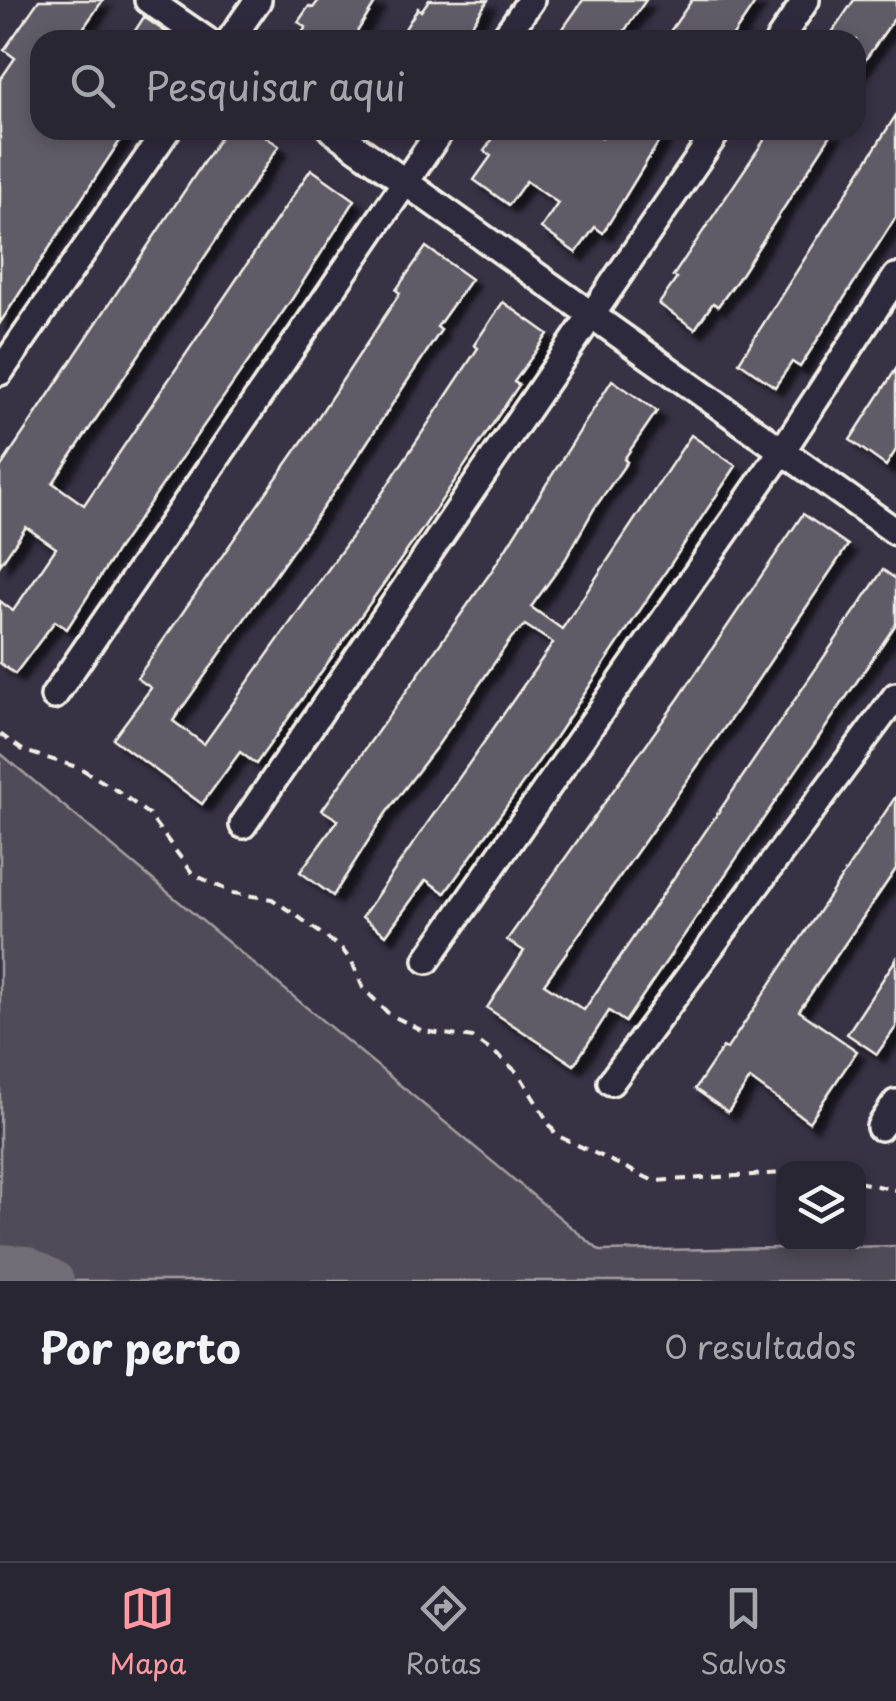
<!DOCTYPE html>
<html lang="pt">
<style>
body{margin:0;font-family:"Playpen Sans",sans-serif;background:#35323f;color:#f1f3f6}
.controls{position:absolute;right:30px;bottom:30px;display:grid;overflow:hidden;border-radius:20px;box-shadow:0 5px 15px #0003}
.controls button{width:90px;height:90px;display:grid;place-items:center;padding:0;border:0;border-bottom:2px solid #45434e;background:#292633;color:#f1f3f6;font:50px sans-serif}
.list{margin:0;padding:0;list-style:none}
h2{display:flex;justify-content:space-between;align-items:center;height:130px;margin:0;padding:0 40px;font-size:42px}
h2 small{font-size:32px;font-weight:400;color:#a5a5ac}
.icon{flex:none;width:55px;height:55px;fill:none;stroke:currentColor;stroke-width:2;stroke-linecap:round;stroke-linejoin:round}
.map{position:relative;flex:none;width:896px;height:1281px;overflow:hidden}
.search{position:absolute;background:#292633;box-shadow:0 5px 15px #0003;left:30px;right:30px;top:30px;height:110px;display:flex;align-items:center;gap:25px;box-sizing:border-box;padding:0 35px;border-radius:30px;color:#a5a5ac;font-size:38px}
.sheet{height:280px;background:#292633}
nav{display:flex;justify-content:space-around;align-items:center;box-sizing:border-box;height:140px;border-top:2px solid #45434e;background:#292633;font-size:28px;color:#a5a5ac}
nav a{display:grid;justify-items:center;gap:5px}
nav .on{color:#ff9aa2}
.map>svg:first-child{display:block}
.green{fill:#504b59;stroke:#a29ea0;stroke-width:2.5}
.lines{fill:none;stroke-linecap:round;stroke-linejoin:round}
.river{stroke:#726e77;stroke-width:42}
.building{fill:#5f5c67;stroke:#f4f1e8;stroke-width:2.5;filter:url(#shadow)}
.minor-casing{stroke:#f4f1e8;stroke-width:32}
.path{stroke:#f4f1e8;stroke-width:4;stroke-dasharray:10 8;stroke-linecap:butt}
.minor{stroke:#2f2a3d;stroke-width:25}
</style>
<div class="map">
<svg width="896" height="1281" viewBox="0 0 896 1281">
<defs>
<filter id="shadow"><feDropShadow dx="8" dy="8" stdDeviation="2.5" flood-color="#0009"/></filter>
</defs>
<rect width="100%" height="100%" fill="#373244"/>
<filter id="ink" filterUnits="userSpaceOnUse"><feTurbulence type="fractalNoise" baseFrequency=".01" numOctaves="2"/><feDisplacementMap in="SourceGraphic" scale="20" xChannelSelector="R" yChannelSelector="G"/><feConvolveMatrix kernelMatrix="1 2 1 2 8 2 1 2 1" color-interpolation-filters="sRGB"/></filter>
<g filter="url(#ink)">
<path class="green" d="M0 753 600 1251 896 1246V1281H0Z"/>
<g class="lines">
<path class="river" d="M0 1265 25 1267 53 1281"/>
</g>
<g class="building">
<path d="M39 0H103L75 40H40V105L33 116 40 121V130H127L0 323V80L15 58 4 50Z"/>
<path d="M319 0H377L352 40H297L306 27 298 22 309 6 313 8Z"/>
<path d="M429 0H488L462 40H398L418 8 421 11Z"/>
<path d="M583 0H646L618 40H555Z"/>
<path d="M692 0H757L730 40H664Z"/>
<path d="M854 0H896V16L856 73V40H827Z"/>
<path d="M144 17 177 40H129Z"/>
<path d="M896 115V217L800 367 792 362 775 387 739 362Z"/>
<path d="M225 130H256L279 146 53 483 84 505 311 169 355 200 292 299 117 550 67 629 55 621 15 674 0 663V601L13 611 56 548 26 527 0 565V468Z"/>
<path d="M499 130H591L602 138 607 130H666L603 233 595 227 576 253 541 228 558 203 526 181 509 205 474 180 491 156 484 151Z"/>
<path d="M771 130H834L738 279 718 306 713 303 695 329 659 304 677 278 673 276Z"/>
<path d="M426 247 471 279 437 327 441 330 345 476 173 721 204 744 381 495 478 348 474 345 503 302 548 334 514 382 519 385 421 531 256 764 240 752 202 804 113 739 151 688 137 678 303 440 400 293 396 290Z"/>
<path d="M896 369V450L886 466 850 440Z"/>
<path d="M612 380 657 411 624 459 627 462 594 509 565 560 531 607 562 629 691 435 736 466 555 738 445 893 426 880 386 935 362 917 553 643 525 625 512 637 438 745 386 813 333 896 300 872 338 820 322 810 491 572Z"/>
<path d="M803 514 848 545 751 690 544 984 584 1010 883 570 896 579V624L625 1022 609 1011 574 1065 487 1008 524 951 507 940 679 698Z"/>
<path d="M896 796V869L799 1011 857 1051 809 1122 750 1079 728 1112 695 1089 723 1047 727 1049Z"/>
<path d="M896 959V1027L877 1054 847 1034Z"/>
</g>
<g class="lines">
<defs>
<g id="minor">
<path d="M148 0 206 40"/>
<path d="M230 40 258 0"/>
<path d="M503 40 531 0"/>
<path d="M779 40 806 0"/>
<path d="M332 130 896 532"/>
<path d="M0 372 167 130"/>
<path d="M54 696 441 130"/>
<path d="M243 825 718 130"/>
<path d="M427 960 782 451 896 277"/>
<path d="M611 1082 896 696"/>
<path d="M880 1127 896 1103"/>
</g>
</defs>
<use href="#minor" class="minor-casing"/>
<g class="path">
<path d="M0 734 24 751 80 768 118 791 148 814 193 874 233 893 272 899 300 918 342 949 352 962 363 988 389 1014 423 1031 473 1038 500 1057 519 1074 556 1135 654 1181 784 1173"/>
<path d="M858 1182 896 1190"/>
</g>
<use href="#minor" class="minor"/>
</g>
</g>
</svg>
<div class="controls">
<button><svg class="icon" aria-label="layers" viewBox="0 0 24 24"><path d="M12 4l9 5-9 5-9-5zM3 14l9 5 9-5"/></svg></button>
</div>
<div class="search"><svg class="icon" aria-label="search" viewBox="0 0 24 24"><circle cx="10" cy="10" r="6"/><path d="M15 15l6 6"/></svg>Pesquisar aqui</div>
</div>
<section class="sheet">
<h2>Por perto<small>0 resultados</small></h2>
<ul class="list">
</ul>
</section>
<nav>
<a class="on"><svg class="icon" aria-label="map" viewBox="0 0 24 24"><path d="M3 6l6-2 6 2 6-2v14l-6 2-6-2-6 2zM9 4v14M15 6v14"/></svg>Mapa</a>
<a><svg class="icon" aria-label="directions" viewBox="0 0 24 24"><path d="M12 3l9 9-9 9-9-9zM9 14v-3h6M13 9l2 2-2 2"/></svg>Rotas</a>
<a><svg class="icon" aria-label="saved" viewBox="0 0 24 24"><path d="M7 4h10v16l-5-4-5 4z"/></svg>Salvos</a>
</nav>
